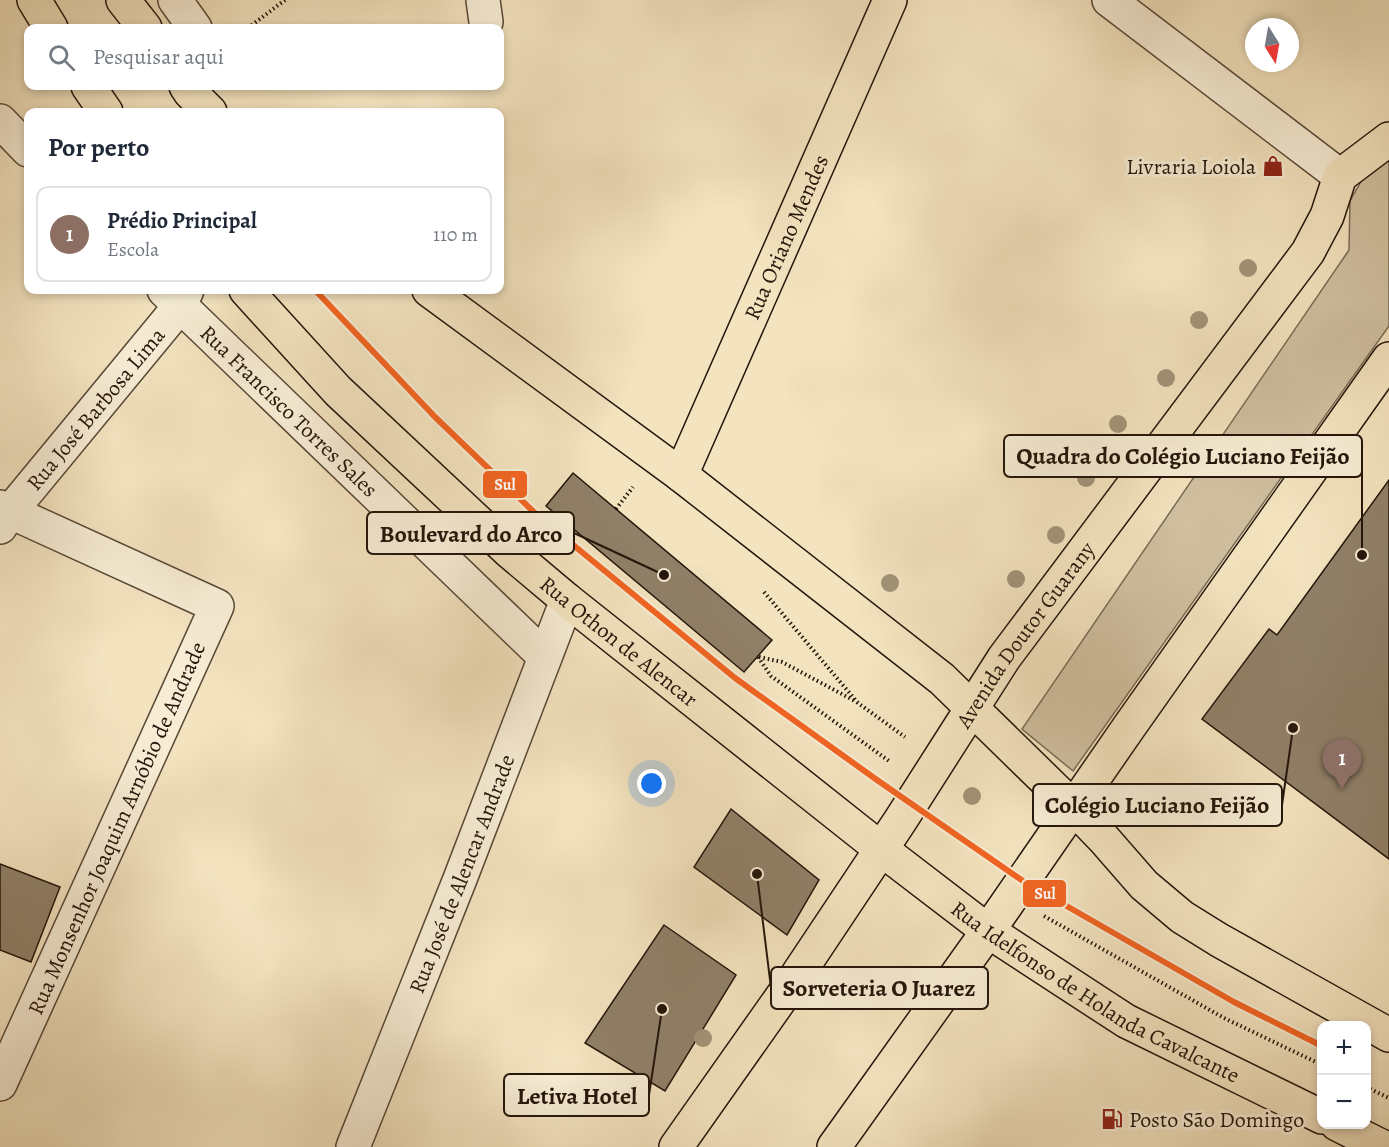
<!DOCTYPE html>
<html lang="pt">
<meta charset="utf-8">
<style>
body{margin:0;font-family:Alegreya,serif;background:#f6f6f7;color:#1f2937}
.controls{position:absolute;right:18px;bottom:18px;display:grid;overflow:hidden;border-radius:12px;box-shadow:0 3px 9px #0003}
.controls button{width:54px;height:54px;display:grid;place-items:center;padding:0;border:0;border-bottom:2px solid #e0e1e3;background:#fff;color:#1f2937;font:30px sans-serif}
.compass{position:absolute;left:1245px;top:18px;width:54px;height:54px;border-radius:50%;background:#fff;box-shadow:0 3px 9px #0003;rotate:169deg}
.you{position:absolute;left:652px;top:784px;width:21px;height:21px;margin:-15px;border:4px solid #fff;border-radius:50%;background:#1a73e8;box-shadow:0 0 0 9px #1a73e833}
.badge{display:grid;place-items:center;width:39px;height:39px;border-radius:50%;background:#b45309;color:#fff;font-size:20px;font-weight:700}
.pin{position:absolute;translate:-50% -50px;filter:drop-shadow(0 2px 3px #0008)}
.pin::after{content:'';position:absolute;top:32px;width:21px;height:18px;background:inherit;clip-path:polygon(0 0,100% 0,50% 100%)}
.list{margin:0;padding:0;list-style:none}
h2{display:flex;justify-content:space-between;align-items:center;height:78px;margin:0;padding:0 24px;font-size:26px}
h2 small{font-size:20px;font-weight:400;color:#747a83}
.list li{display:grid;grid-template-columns:39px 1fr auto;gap:18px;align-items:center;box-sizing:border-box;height:96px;margin:0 12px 12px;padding:0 12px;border:2px solid #e0e1e3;border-radius:12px}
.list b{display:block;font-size:22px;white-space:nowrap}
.list p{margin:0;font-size:20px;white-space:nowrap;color:#747a83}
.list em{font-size:20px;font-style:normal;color:#747a83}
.icon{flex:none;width:33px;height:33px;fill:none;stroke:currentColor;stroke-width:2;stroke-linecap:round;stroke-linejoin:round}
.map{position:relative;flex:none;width:1389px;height:1147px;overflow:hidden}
.search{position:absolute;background:#fff;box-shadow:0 3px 9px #0003;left:24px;top:24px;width:480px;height:66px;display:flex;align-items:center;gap:15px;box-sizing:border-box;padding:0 21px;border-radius:12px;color:#747a83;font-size:22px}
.panel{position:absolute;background:#fff;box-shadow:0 3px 9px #0003;left:24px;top:108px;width:480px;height:186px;border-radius:12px}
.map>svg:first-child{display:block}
.green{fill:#d0c0a0;stroke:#7a6a55;stroke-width:1.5}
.building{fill:#908068;stroke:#24150a;stroke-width:1.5}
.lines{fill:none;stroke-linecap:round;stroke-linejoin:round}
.minor-casing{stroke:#584837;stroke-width:36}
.major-casing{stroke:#24150a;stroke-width:36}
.path{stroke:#24150a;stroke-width:4;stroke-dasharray:1.5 3;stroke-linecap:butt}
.minor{stroke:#f7edd5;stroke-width:33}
.major{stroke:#f3e3bf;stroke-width:33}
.rail-1-casing{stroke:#f7edd5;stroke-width:10}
.rail-1{stroke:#f26522;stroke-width:6}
.tree{fill:#a29378}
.labels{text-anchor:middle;stroke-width:6;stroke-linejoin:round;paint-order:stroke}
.poi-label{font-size:22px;fill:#24150a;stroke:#f7edd5;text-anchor:end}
.street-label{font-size:22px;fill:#24150a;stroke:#f7edd5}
.leader{fill:none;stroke:#24150a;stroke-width:2}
.callout-dot{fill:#24150a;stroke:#f7edd5;stroke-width:2}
.callout{fill:#f7edd5;stroke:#24150a;stroke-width:2}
.callout-label{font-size:24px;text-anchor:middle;font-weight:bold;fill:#24150a}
.line-badge{stroke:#f7edd5;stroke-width:2}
.badge-label{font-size:16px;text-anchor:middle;font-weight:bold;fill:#fff}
</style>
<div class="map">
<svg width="1389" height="1147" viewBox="0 0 1389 1147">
<rect width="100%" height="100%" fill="#f3e3bf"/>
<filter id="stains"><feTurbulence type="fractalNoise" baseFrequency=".00333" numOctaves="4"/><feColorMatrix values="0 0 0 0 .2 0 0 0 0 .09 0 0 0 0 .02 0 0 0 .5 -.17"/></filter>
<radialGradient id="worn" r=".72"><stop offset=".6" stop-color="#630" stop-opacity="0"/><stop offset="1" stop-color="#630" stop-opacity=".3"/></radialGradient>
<path class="green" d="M1389 150V326L1073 771 1022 729 1349 250 1350 201 1376 155Z"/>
<g class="building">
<path d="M573 473 772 640 744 672 546 506Z"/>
<path d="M1389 480V859L1202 719 1269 629 1277 635Z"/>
<path d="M731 809 819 880 787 935 694 867Z"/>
<path d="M0 864 60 887 31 962 0 950Z"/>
<path d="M664 925 736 975 665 1091 585 1043Z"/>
</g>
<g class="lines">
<defs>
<g id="minor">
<path d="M175 0 195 28"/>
<path d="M483 0 486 22"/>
<path d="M1109 0 1340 176"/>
<path d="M0 121 28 150"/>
<path id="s1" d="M164 290 545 657"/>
<path d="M0 507 217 606 0 1084"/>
<path id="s2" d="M0 527 10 512 180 306 187 290"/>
<path id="s3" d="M353 1147 460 879 567 600"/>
</g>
<g id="major">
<path d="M34 0 51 28"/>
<path d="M123 0 145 28"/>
<path d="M88 86 106 112"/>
<path d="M186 86 190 92 210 112"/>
<path id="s4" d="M246 290 338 391 510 552 567 600 881 849 988 931 1126 1021 1322 1117"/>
<path d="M429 290 681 475 942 679 1073 807 1103 838 1144 885 1182 917 1219 940 1389 1035"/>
<path id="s5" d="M681 475 890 0"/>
<path d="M1337 1124 1383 1147"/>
<path id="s6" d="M676 1147 798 974 900 821 1004 658 1308 252 1327 216 1340 176 1389 139"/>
<path d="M834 1147 988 931 1129 727 1389 359"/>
</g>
</defs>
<use href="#minor" class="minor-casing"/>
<use href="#major" class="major-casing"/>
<g class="path">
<path d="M248 28 285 0"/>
<path d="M616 509 633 487"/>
<path d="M764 592 858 703 905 737"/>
<path d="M758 657 771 676 889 761"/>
<path d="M759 657 782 662 855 701"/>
<path d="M1044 916 1224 1018 1322 1065"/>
<path d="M1366 1087 1389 1098"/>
</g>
<use href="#minor" class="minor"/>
<use href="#major" class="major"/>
<defs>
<path id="rail-1" d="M315 290 435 417 538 516 735 678 877 780 1023 881 1234 1002 1322 1046"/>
</defs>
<use href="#rail-1" class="rail-1-casing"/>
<use href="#rail-1" class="rail-1"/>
</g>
<g class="tree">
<circle cx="1248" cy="268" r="9"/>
<circle cx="1199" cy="320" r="9"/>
<circle cx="1166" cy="378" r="9"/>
<circle cx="1118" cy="424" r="9"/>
<circle cx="1086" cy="478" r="9"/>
<circle cx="1056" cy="535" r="9"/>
<circle cx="1016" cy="579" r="9"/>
<circle cx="890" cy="583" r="9"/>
<circle cx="972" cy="796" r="9"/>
<circle cx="703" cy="1038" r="9"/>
</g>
<defs>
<symbol id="shop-bare" viewBox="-9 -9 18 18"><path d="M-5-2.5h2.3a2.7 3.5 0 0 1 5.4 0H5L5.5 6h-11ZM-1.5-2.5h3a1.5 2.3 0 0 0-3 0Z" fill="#8f2418" stroke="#f7edd5" stroke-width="2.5" paint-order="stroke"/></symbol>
<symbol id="fuel-bare" viewBox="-9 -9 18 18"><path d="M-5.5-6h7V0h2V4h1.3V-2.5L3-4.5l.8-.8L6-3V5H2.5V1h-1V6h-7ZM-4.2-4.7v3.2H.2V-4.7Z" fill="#8f2418" stroke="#f7edd5" stroke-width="2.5" paint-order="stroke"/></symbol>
</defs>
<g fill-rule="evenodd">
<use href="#shop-bare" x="1258" y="151" width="30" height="30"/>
<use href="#fuel-bare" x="1097" y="1104" width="30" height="30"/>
</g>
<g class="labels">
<g class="poi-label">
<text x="1256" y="174">Livraria Loiola</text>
<text x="1129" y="1127" text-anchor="start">Posto São Domingo</text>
</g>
<g class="street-label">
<text dy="8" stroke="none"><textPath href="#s5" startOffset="260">Rua Oriano Mendes</textPath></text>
<text dy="8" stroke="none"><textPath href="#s2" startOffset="152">Rua José Barbosa Lima</textPath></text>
<text dy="8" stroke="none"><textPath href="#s1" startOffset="174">Rua Francisco Torres Sales</textPath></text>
<text dy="8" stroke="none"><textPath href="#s6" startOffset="620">Avenida Doutor Guarany</textPath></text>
<text dy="8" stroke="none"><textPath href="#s4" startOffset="513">Rua Othon de Alencar</textPath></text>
<text transform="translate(116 828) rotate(-66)" y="8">Rua Monsenhor Joaquim Arnóbio de Andrade</text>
<text dy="8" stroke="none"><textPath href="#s3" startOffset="294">Rua José de Alencar Andrade</textPath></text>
<text dy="8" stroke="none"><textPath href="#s4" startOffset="1106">Rua Idelfonso de Holanda Cavalcante</textPath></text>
</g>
</g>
<path class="leader" d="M1362 555L1362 456M664 575L574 533M1293 728L1282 805M757 874L771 988M662 1009L649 1095"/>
<g class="callout-dot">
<circle cx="1362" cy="555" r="6"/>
<circle cx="664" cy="575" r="6"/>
<circle cx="1293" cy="728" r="6"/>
<circle cx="757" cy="874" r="6"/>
<circle cx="662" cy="1009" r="6"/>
</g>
<g class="callout">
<rect x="1004" y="435" width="358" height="42" rx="6"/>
<rect x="367" y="512" width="207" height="42" rx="6"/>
<rect x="1033" y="784" width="249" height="42" rx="6"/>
<rect x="771" y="967" width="217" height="42" rx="6"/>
<rect x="504" y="1074" width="145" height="42" rx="6"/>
</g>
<g class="callout-label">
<text x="1183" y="464">Quadra do Colégio Luciano Feijão</text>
<text x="471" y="542">Boulevard do Arco</text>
<text x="1157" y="813">Colégio Luciano Feijão</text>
<text x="879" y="996">Sorveteria O Juarez</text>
<text x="577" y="1104">Letiva Hotel</text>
</g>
<g class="line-badge">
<rect x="482" y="470" width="46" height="29" rx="6" fill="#f26522"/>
<rect x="1022" y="879" width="45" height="29" rx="6" fill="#f26522"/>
</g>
<g class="badge-label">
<text x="505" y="490">Sul</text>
<text x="1045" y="899">Sul</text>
</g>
<rect width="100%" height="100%" filter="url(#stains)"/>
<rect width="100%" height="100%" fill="url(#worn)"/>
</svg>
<div class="controls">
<button>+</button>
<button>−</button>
</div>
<svg class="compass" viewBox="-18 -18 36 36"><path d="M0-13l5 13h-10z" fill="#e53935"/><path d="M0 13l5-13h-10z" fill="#747a83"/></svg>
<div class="you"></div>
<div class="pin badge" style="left:1342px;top:789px;background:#8d6e63">1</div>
<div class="search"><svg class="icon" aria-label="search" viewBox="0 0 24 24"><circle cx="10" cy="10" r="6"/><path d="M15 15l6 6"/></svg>Pesquisar aqui</div>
<section class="panel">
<h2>Por perto<small></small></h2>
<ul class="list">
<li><span class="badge" style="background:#8d6e63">1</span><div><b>Prédio Principal</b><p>Escola</p></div><em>110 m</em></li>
</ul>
</section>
</div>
